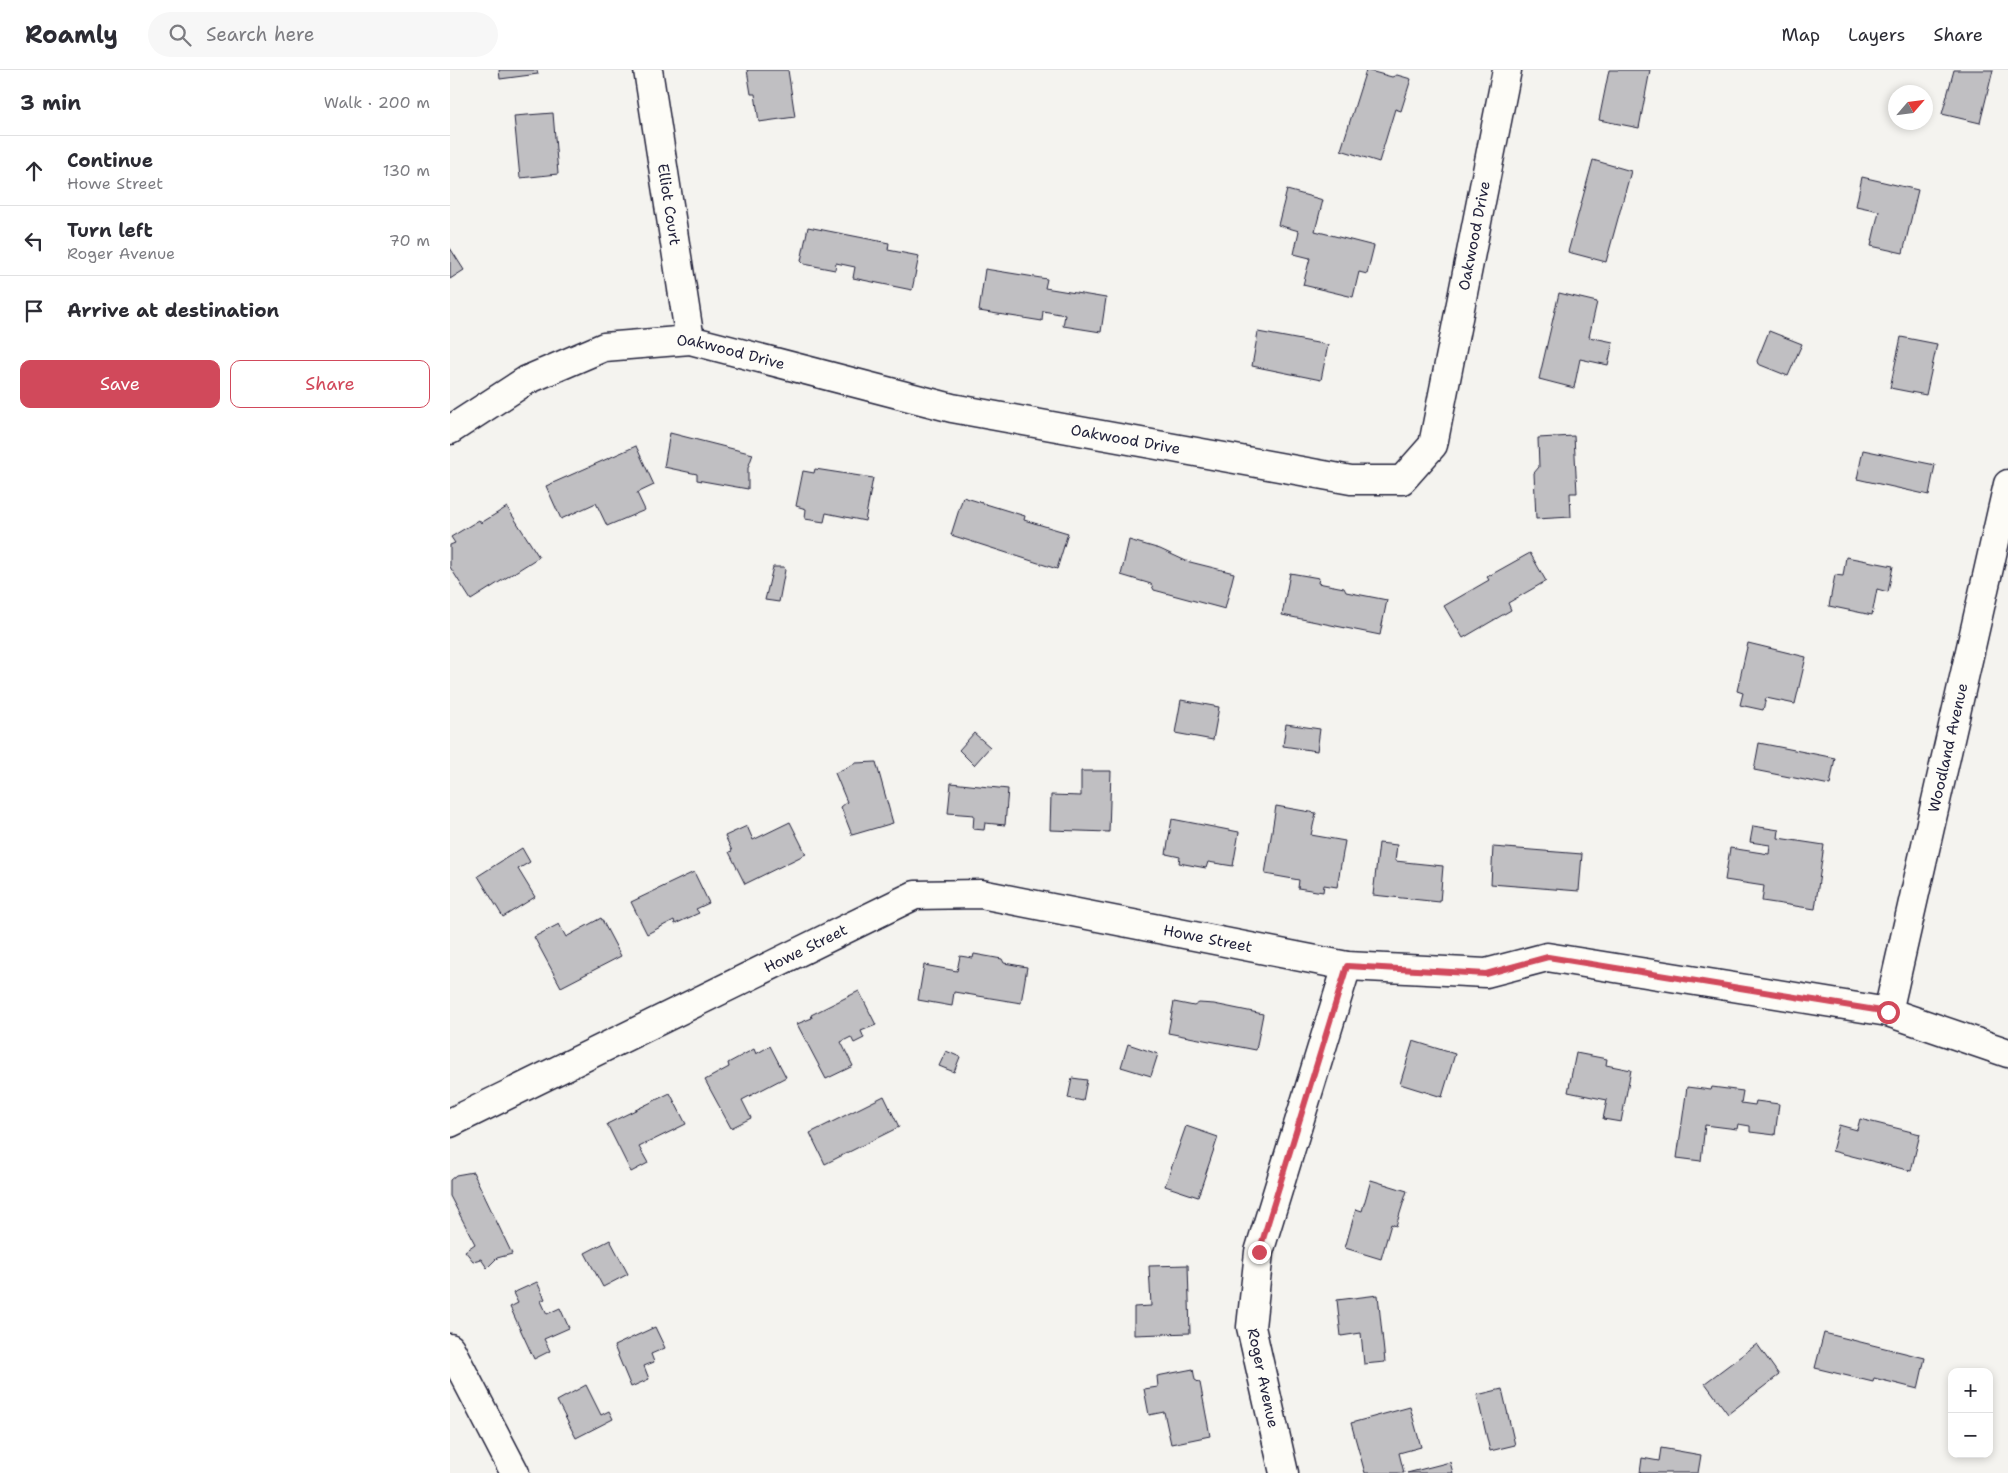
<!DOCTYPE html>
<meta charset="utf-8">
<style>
body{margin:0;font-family:"Shantell Sans",sans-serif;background:#f7f7f7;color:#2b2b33}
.controls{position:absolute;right:15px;bottom:15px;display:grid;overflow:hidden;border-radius:10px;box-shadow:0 2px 8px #0003}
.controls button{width:45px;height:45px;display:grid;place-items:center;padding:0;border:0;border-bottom:1px solid #e1e1e2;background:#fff;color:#2b2b33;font:25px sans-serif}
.compass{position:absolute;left:1438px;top:15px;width:45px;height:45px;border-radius:50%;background:#fff;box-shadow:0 2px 8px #0003;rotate:62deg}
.stop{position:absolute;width:15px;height:15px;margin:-11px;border:4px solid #d1495b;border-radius:50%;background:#fff}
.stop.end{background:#d1495b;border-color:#fff;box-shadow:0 1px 5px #0008}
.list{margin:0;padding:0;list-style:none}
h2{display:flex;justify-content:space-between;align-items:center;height:65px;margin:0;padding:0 20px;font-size:21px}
h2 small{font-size:16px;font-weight:400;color:#7c7c81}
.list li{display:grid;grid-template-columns:32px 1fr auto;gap:15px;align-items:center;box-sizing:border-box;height:70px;padding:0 20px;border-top:1px solid #e1e1e2}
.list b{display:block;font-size:19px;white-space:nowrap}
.list p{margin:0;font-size:16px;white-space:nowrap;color:#7c7c81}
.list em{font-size:16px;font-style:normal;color:#7c7c81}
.actions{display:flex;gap:10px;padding:15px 20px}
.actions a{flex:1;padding:11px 0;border:1px solid #d1495b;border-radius:10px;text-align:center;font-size:18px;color:#d1495b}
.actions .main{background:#d1495b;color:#fff}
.icon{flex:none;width:28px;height:28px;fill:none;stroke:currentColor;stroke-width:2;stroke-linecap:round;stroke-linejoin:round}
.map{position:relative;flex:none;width:1558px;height:1403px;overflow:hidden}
header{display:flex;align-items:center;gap:30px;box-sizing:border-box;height:70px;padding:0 25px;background:#fff;border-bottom:1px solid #e1e1e2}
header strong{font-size:24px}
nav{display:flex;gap:28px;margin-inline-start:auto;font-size:18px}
.search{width:350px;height:45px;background:#f7f7f7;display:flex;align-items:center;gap:12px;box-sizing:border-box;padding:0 18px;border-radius:28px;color:#7c7c81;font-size:19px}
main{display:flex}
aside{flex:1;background:#fff}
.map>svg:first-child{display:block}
.building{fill:#c0bfc2;stroke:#22223b}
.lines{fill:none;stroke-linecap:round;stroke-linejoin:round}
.minor-casing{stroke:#22223b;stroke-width:31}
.minor{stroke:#fdfcf7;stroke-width:28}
.route{stroke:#d1495b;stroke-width:6}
.labels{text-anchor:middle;stroke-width:4;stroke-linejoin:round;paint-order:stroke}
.street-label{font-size:15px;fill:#22223b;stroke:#fdfcf7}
</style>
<header>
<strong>Roamly</strong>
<div class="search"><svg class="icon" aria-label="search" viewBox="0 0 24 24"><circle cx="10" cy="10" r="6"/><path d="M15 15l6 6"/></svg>Search here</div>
<nav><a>Map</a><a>Layers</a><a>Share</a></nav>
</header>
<main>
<aside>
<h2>3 min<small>Walk · 200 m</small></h2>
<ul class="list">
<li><svg class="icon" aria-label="ahead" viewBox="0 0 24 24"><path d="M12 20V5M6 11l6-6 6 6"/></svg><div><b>Continue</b><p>Howe Street</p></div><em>130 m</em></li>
<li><svg class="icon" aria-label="left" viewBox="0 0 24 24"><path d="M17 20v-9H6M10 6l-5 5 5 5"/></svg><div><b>Turn left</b><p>Roger Avenue</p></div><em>70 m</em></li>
<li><svg class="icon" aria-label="arrive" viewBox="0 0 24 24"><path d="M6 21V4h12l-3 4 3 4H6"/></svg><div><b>Arrive at destination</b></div></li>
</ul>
<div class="actions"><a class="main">Save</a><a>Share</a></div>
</aside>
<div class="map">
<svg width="1558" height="1403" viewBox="0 0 1558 1403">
<rect width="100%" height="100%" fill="#f4f3ef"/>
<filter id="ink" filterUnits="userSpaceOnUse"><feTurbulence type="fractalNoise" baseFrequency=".02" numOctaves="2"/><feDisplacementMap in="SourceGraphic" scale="10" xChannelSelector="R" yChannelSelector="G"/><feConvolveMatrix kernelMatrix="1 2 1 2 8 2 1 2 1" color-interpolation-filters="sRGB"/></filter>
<g filter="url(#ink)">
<g class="building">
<path d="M49 0H87L88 4 50 9Z"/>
<path d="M297 0H338L345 47 309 52 305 24H301Z"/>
<path d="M916 0 942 7 947 5 961 9 951 41 945 39 929 92 891 80Z"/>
<path d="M1159 0H1200L1189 58 1149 50Z"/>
<path d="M1504 0H1543L1530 53 1492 44Z"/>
<path d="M103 43 108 104 70 108 64 46Z"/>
<path d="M1143 90 1181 101 1156 192 1118 182Z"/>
<path d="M1412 107 1468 120 1453 183 1421 176 1429 141 1406 136Z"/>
<path d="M837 120 873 130 865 161 924 176 917 204 909 202 903 227 853 215 860 188 844 184 849 161 828 155Z"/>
<path d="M358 157 439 173 438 180 469 186 462 220 403 208 405 197 386 193 385 200 354 194 351 191Z"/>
<path d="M0 178 14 200 0 209Z"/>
<path d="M535 199 597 209 595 218 656 228 651 262 613 256 615 245 593 241 592 251 529 241Z"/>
<path d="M1109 223 1147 232 1139 267 1163 272 1158 295 1130 289 1124 318 1089 309Z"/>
<path d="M1319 261 1352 274 1338 306 1308 294 1307 291Z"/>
<path d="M808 262 878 275 871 310 802 296Z"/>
<path d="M1451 267 1487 274 1476 325 1440 318Z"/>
<path d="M220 363 303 384 298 398V419L247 410V404L214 397Z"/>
<path d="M1124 366 1127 423H1120L1121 447 1086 449 1084 403 1089 397 1088 368Z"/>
<path d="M186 376 204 415 187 423 195 440 157 456 146 433 111 449 96 416Z"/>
<path d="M1413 380 1485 395 1479 425 1407 409Z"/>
<path d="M365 399 423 408 415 451 376 443 374 452 355 449 356 439 346 436 353 401 364 403Z"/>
<path d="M513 427 575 446 574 450 618 463 607 499 501 465Z"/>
<path d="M57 437 89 487 21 530 0 497V475L5 473 1 467 29 450 31 453Z"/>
<path d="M679 470 710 479 736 491 784 503 775 539 704 520 701 514 671 505Z"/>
<path d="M1080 483 1096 511 1058 533 1061 540 1013 568 994 536 1039 510 1037 507Z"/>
<path d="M1396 487 1443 496 1438 522 1427 519 1422 545 1379 536 1385 505 1393 506Z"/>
<path d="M323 497H334L335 500 329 532 315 530Z"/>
<path d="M840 503 869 508 868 513 894 518 896 522 937 530 930 565 832 545Z"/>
<path d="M1298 573 1356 587 1345 634 1316 628 1313 640 1290 635 1293 623 1287 621Z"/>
<path d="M731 630 769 637 763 670 725 663Z"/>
<path d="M836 654 870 659 867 681 833 676Z"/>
<path d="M524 663 540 677 524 695 509 680Z"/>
<path d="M1309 673 1385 688 1380 715 1304 700Z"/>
<path d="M426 692 443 753 402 765 391 737 397 732 385 703 406 693Z"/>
<path d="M631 701H661L659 762 600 760 601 725 631 726Z"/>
<path d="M501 713 558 719 555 755 535 753 534 760 523 759 524 745 498 743Z"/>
<path d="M826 736 866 743 861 765 895 771 887 817 874 815 873 822 848 818 849 810 815 804Z"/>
<path d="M722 749 789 762 783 796 758 792 756 798 729 793 730 787 716 784Z"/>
<path d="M340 752 356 784 295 814 279 782 282 781 275 766 297 756 303 770Z"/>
<path d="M1303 756 1329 760 1328 768 1374 775 1365 839 1312 831 1314 816 1275 810 1280 778 1319 784 1320 775 1300 772Z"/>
<path d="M929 773 947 775 945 791 993 796 990 832 923 825Z"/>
<path d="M1043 777 1132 784 1129 821 1041 814Z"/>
<path d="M72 778 80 792 68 799 85 827 53 847 28 806Z"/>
<path d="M244 802 259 833 246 839 249 843 225 854 224 850 197 864 181 832Z"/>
<path d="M151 848 171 886 111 917 84 867 109 854 116 867Z"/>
<path d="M524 884 552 889 554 893 577 897 571 933 504 922 502 936 468 930 474 895 507 901 510 886 523 888Z"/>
<path d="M409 921 426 955 411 961 414 968 404 973 401 967 391 972 403 996 376 1009 347 954 362 948 361 945Z"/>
<path d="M724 932 744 936 749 933 764 934 813 944 806 980 718 963Z"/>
<path d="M963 971 1005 984 992 1027 950 1014Z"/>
<path d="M678 974 708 984 701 1006 671 997Z"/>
<path d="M320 976 336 1007 292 1030 301 1048 281 1058 255 1010 279 997 278 993 304 979 306 984Z"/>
<path d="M496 981 510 987 504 1002 489 996Z"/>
<path d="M1126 983 1157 989 1156 995 1181 1000 1171 1052 1153 1049 1157 1030 1118 1022Z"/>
<path d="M622 1008 637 1010 633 1031 618 1028Z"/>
<path d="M1237 1017 1261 1020 1262 1017 1293 1021 1291 1033 1305 1035 1306 1031 1329 1034 1325 1065 1300 1062V1056L1288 1054 1287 1059 1255 1055 1251 1091 1227 1088Z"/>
<path d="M220 1023 236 1054 189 1077 198 1093 181 1102 157 1054Z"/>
<path d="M434 1026 449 1057 375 1094 360 1063Z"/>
<path d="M1410 1049 1470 1064 1461 1101 1382 1081 1389 1055 1407 1060Z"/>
<path d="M736 1056 768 1067 748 1127 715 1116Z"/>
<path d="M23 1102 62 1184 47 1188 37 1198 31 1189 23 1191 15 1181 25 1174 0 1126V1110L6 1105Z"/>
<path d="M921 1110 957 1121 946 1156 941 1154 931 1189 895 1178 906 1139 912 1141Z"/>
<path d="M160 1170 178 1204 153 1217 135 1183Z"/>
<path d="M738 1195 740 1263 684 1265V1237L701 1236 699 1196Z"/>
<path d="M87 1212 95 1229 91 1231 97 1244 110 1238 119 1258 94 1269 100 1281 84 1289 60 1237 68 1233 63 1223Z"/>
<path d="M928 1225 935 1292 914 1294 911 1263 891 1266 887 1230Z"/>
<path d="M205 1257 215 1278 201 1284 204 1292 194 1296 199 1309 181 1317 164 1276Z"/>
<path d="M1374 1263 1475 1288 1468 1319 1424 1308 1423 1312 1365 1298Z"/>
<path d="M1307 1274 1329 1305 1278 1344 1255 1313Z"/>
<path d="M743 1299 745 1310 750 1313 760 1366 721 1374 714 1342 699 1345 694 1319 708 1317 707 1306Z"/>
<path d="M136 1315 151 1345 159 1341 163 1349 126 1368 107 1331Z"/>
<path d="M1052 1319 1065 1375 1040 1381 1027 1325Z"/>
<path d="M960 1337 971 1377 949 1383 954 1403H915L901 1353Z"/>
<path d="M1211 1378 1251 1385 1248 1403H1190L1192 1388 1209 1391Z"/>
<path d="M1000 1392 1003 1403H957Z"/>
</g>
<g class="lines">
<defs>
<g id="minor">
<path id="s1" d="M198 0 240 270"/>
<path id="s2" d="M0 360 77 310 154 277 240 270 502 338 901 410H952L983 375 1057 0"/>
<path id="s3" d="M1438 942 1558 414"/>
<path id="s4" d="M0 1053 465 825 531 824 897 896 1036 903 1097 887 1438 942 1558 983"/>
<path d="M0 1278 65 1403"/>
<path d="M834 1403 801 1257 809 1182 897 896"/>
</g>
</defs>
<use href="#minor" class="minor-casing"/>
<use href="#minor" class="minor"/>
</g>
</g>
<g class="lines" filter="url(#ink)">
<path class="route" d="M809 1182 897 896 1036 904 1098 887 1438 942"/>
</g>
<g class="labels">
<g class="street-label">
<text dy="5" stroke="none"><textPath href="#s1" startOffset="136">Elliot Court</textPath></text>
<text dy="5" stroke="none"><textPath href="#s2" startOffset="1249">Oakwood Drive</textPath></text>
<text dy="5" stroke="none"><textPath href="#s2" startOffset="304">Oakwood Drive</textPath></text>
<text dy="5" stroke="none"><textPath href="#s2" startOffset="709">Oakwood Drive</textPath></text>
<text dy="5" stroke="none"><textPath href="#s3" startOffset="271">Woodland Avenue</textPath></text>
<text dy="5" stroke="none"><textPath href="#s4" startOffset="815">Howe Street</textPath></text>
<text dy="5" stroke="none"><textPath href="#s4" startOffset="396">Howe Street</textPath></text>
<text transform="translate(813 1308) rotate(78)" y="5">Roger Avenue</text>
</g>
</g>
</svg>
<div class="controls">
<button>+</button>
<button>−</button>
</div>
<svg class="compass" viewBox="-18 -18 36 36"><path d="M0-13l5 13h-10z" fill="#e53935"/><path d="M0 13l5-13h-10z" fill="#7c7c81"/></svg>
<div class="stop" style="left:1438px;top:942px"></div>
<div class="stop end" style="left:809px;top:1182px"></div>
</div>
</main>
